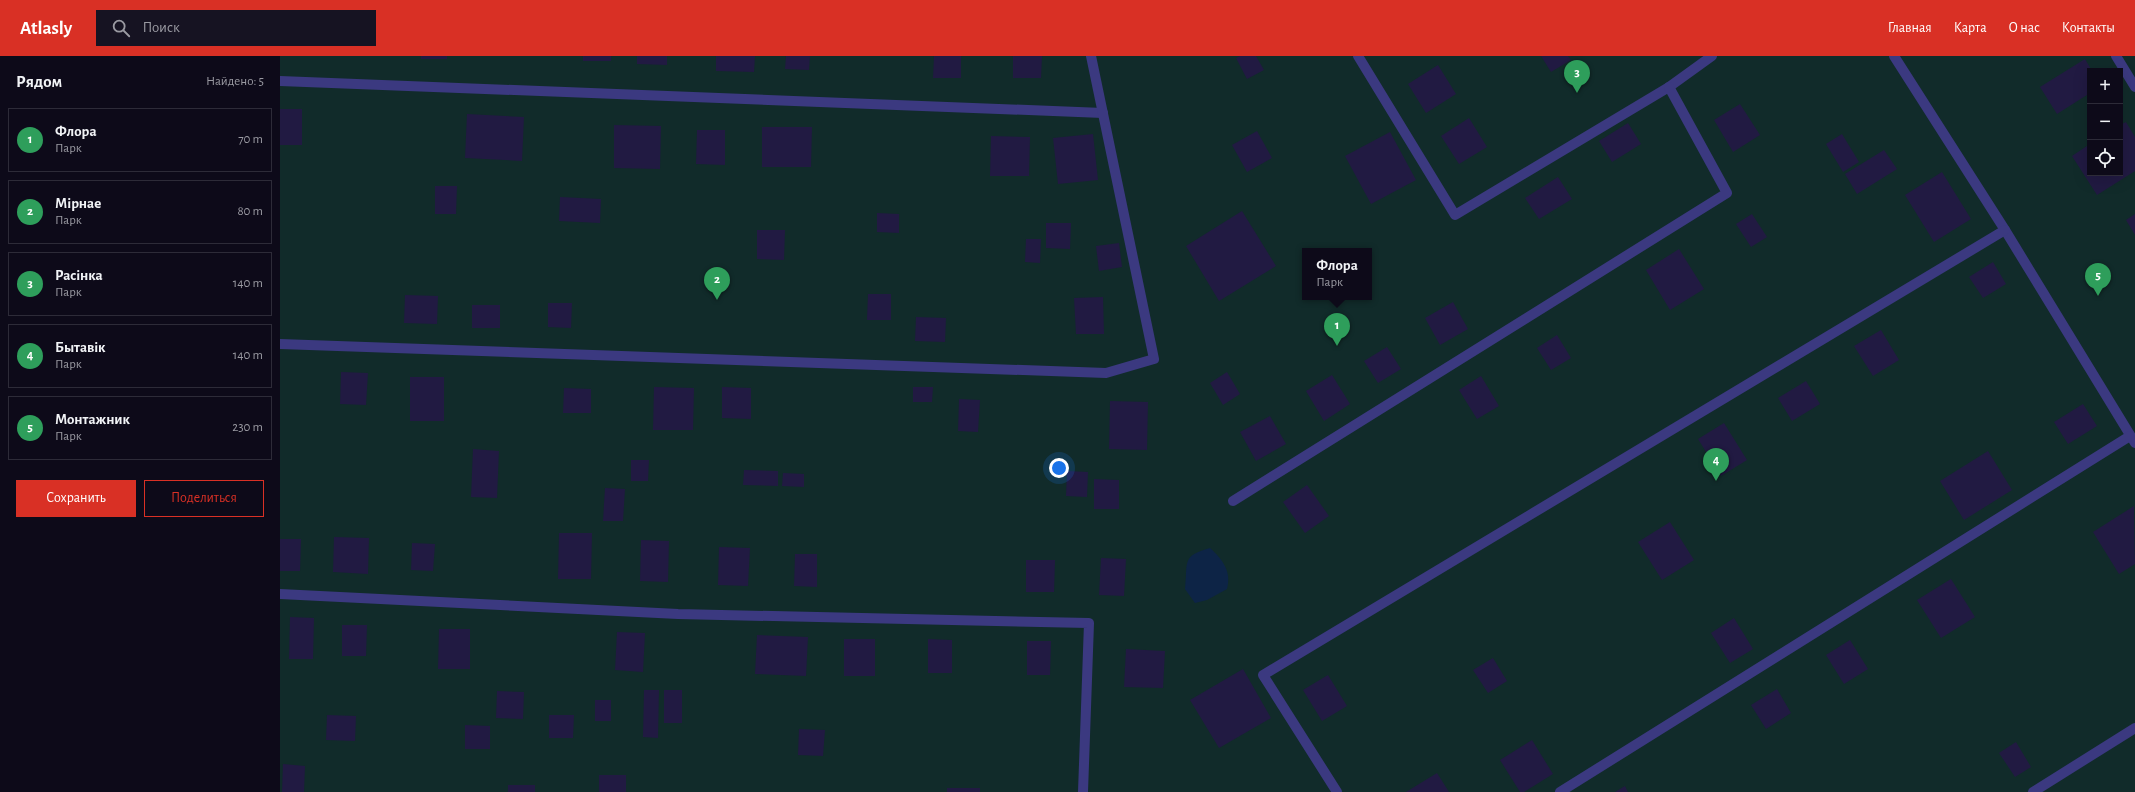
<!DOCTYPE html>
<html lang="ru">
<meta charset="utf-8">
<style>
body{margin:0;font-family:"Alegreya Sans",sans-serif;background:#161322;color:#f1f3f6}
.controls{position:absolute;right:12px;top:12px;display:grid;overflow:hidden;border-radius:0px;box-shadow:0 4px 16px #0002}
.controls button{width:36px;height:36px;display:grid;place-items:center;padding:0;border:0;border-bottom:1px solid #2d2b38;background:#0d0a19;color:#f1f3f6;font:20px sans-serif}
.you{position:absolute;left:779px;top:412px;width:14px;height:14px;margin:-10px;border:3px solid #fff;border-radius:50%;background:#1a73e8;box-shadow:0 0 0 6px #1a73e833}
.badge{display:grid;place-items:center;width:26px;height:26px;border-radius:50%;background:#d93025;color:#fff;font-size:13px;font-weight:700}
.pin{position:absolute;translate:-50% -33px;filter:drop-shadow(0 1px 2px #0008)}
.pin::after{content:'';position:absolute;top:21px;width:14px;height:12px;background:inherit;clip-path:polygon(0 0,100% 0,50% 100%)}
.popup{position:absolute;left:1022px;top:192px;width:70px;height:52px;box-sizing:border-box;display:grid;place-content:center;border-radius:0px;background:#0d0a19;filter:drop-shadow(0 1px 3px #0005);font-size:13px;white-space:nowrap;color:#9a9aa2}
.popup b{font-size:15px;color:#f1f3f6}
.popup::after{content:'';position:absolute;left:50%;top:100%;margin-left:-8px;border:8px solid transparent;border-top-color:#0d0a19}
.list{margin:0;padding:0;list-style:none}
h2{display:flex;justify-content:space-between;align-items:center;height:52px;margin:0;padding:0 16px;font-size:17px}
h2 small{font-size:13px;font-weight:400;color:#9a9aa2}
.list li{display:grid;grid-template-columns:26px 1fr auto;gap:12px;align-items:center;box-sizing:border-box;height:64px;margin:0 8px 8px;padding:0 8px;border:1px solid #2d2b38;border-radius:0px}
.list b{display:block;font-size:15px;white-space:nowrap}
.list p{margin:0;font-size:13px;white-space:nowrap;color:#9a9aa2}
.list em{font-size:13px;font-style:normal;color:#9a9aa2}
.actions{display:flex;gap:8px;padding:12px 16px}
.actions a{flex:1;padding:9px 0;border:1px solid #d93025;border-radius:0px;text-align:center;font-size:14px;color:#d93025}
.actions .main{background:#d93025;color:#fff}
.icon{flex:none;width:22px;height:22px;fill:none;stroke:currentColor;stroke-width:2;stroke-linecap:round;stroke-linejoin:round}
.map{position:relative;flex:none;width:1855px;height:736px;overflow:hidden}
header{display:flex;align-items:center;gap:24px;box-sizing:border-box;height:56px;padding:0 20px;background:#d93025;color:#fff}
header strong{font-size:19px}
nav{display:flex;gap:22px;margin-inline-start:auto;font-size:14px}
.search{width:280px;height:36px;background:#161322;display:flex;align-items:center;gap:10px;box-sizing:border-box;padding:0 14px;border-radius:0px;color:#9a9aa2;font-size:15px}
main{display:flex}
aside{flex:1;background:#0d0a19}
.map>svg:first-child{display:block}
.green{fill:#112b2a;fill-rule:evenodd}
.water{fill:#0d2446}
.building{fill:#211a42}
.lines{fill:none;stroke-linecap:round;stroke-linejoin:round}
.lane{stroke:#3b3980;stroke-width:10}
</style>
<header>
<strong>Atlasly</strong>
<div class="search"><svg class="icon" aria-label="search" viewBox="0 0 24 24"><circle cx="10" cy="10" r="6"/><path d="M15 15l6 6"/></svg>Поиск</div>
<nav><a>Главная</a><a>Карта</a><a>О нас</a><a>Контакты</a></nav>
</header>
<main>
<aside>
<h2>Рядом<small>Найдено: 5</small></h2>
<ul class="list">
<li><span class="badge" style="background:#2e9e5b">1</span><div><b>Флора</b><p>Парк</p></div><em>70 m</em></li>
<li><span class="badge" style="background:#2e9e5b">2</span><div><b>Мірнае</b><p>Парк</p></div><em>80 m</em></li>
<li><span class="badge" style="background:#2e9e5b">3</span><div><b>Расінка</b><p>Парк</p></div><em>140 m</em></li>
<li><span class="badge" style="background:#2e9e5b">4</span><div><b>Бытавік</b><p>Парк</p></div><em>140 m</em></li>
<li><span class="badge" style="background:#2e9e5b">5</span><div><b>Монтажник</b><p>Парк</p></div><em>230 m</em></li>
</ul>
<div class="actions"><a class="main">Сохранить</a><a>Поделиться</a></div>
</aside>
<div class="map">
<svg width="1855" height="736" viewBox="0 0 1855 736">
<rect width="100%" height="100%" fill="#110e21"/>
<path class="green" d="M0 0H1855V736H0ZM1810 15H1840V117H1810ZM1025 195H1089V241H1025Z"/>
<path class="water" d="M930 492C942 503 952 515 947 533L927 544 915 547 905 533C908 506 901 500 930 492Z"/>
<g class="building">
<rect x="141" y="0" width="26" height="3"/>
<rect x="303" y="0" width="28" height="5"/>
<path d="M357 0H387V9L357 8Z"/>
<path d="M436 0H475L474 16 436 15Z"/>
<path d="M506 0H530L529 14 505 13Z"/>
<path d="M654 0H681V22H653Z"/>
<path d="M733 0H762L761 22H733Z"/>
<path d="M960 0H976L984 14 967 23 956 2Z"/>
<path d="M1261 0H1288L1291 4 1271 16Z"/>
<path d="M1805 3 1812 15H1810V37L1777 58 1760 31Z"/>
<path d="M1158 9 1176 38 1146 57 1128 28Z"/>
<path d="M1460 48 1480 79 1453 96 1434 64Z"/>
<rect x="0" y="53" width="22" height="36"/>
<path d="M187 58 244 61 242 105 185 102Z"/>
<path d="M1189 62 1207 91 1179 108 1161 80Z"/>
<path d="M1846 66 1855 81V115L1817 139 1792 100 1810 88V117H1840V69Z"/>
<path d="M1348 67 1361 88 1332 106 1319 85Z"/>
<path d="M334 69 381 70 380 113 334 112Z"/>
<path d="M482 71H532L531 111H482Z"/>
<path d="M417 74H445V109L416 108Z"/>
<path d="M977 75 992 102 967 116 952 89Z"/>
<path d="M1110 76 1136 124 1091 148 1065 100Z"/>
<path d="M813 78 818 124 778 128 773 82Z"/>
<path d="M1562 78 1579 106 1563 116 1546 88Z"/>
<path d="M711 80 750 81 749 120H710Z"/>
<path d="M1604 94 1617 113 1577 138 1565 118Z"/>
<path d="M1662 116 1691 163 1654 186 1625 139Z"/>
<path d="M1278 121 1292 143 1259 163 1245 142Z"/>
<path d="M155 130H177L176 158H155Z"/>
<path d="M280 141 321 143 320 167 279 165Z"/>
<path d="M962 155 996 210 939 245 906 190Z"/>
<path d="M597 157 619 158V177L597 176Z"/>
<path d="M1472 158 1487 181 1471 191 1456 168Z"/>
<path d="M1855 158V179L1846 164Z"/>
<path d="M766 167H791L790 193 766 192Z"/>
<path d="M477 174H505L504 204 477 203Z"/>
<path d="M746 183H761L760 207 745 206Z"/>
<path d="M839 187 842 211 819 215 816 190Z"/>
<path d="M1399 193 1424 233 1390 254 1366 214Z"/>
<path d="M1713 206 1726 228 1703 242 1689 221Z"/>
<path d="M588 238H611V264H587Z"/>
<path d="M125 239 158 240 157 268 124 267Z"/>
<path d="M823 241 824 278H796L794 242Z"/>
<path d="M1173 246 1188 273 1160 289 1145 262Z"/>
<path d="M268 247H292L291 272 268 271Z"/>
<rect x="192" y="249" width="28" height="23"/>
<path d="M636 261 666 262 665 286 635 285Z"/>
<path d="M1601 274 1619 304 1593 320 1574 290Z"/>
<path d="M1277 279 1291 302 1271 314 1257 292Z"/>
<path d="M1107 291 1121 313 1098 327 1084 305Z"/>
<path d="M61 316 88 317 86 349 60 348Z"/>
<path d="M947 316 960 338 943 349 930 327Z"/>
<path d="M1052 319 1070 348 1044 365 1026 335Z"/>
<path d="M1201 320 1219 350 1197 363 1179 334Z"/>
<rect x="130" y="321" width="34" height="44"/>
<path d="M1526 325 1540 348 1512 365 1498 342Z"/>
<path d="M374 331 414 332 413 374H373Z"/>
<path d="M442 331 471 332V363L442 362Z"/>
<path d="M633 331H653L652 346H633Z"/>
<path d="M284 332 311 333V357H283Z"/>
<path d="M679 343 700 344 698 376 678 375Z"/>
<path d="M830 345 868 346 867 394 829 393Z"/>
<path d="M1803 348 1817 370 1788 388 1774 366Z"/>
<path d="M990 360 1006 388 976 405 960 376Z"/>
<path d="M1444 367 1467 404 1441 420 1418 383Z"/>
<path d="M193 393 219 395 217 442 191 441Z"/>
<path d="M1708 395 1732 434 1684 464 1660 425Z"/>
<path d="M351 404H369L368 425H351Z"/>
<path d="M464 414 498 415V430L463 429Z"/>
<path d="M787 415 808 416 807 441 786 440Z"/>
<path d="M503 417 524 418V431L502 430Z"/>
<path d="M814 423 839 424V453H814Z"/>
<path d="M1027 429 1049 460 1025 477 1003 446Z"/>
<path d="M325 432 345 433 343 465H323Z"/>
<path d="M1854 450 1855 508 1839 518 1813 476Z"/>
<path d="M1390 466 1414 504 1382 524 1358 486Z"/>
<path d="M279 477H312L311 523H278Z"/>
<path d="M54 481 89 482 88 518 53 516Z"/>
<path d="M0 483H21L20 515H0Z"/>
<path d="M361 484 389 485 388 526 360 525Z"/>
<path d="M132 487 155 488 153 515 131 514Z"/>
<path d="M439 491 470 492 468 530 438 529Z"/>
<path d="M515 498H537V531L514 530Z"/>
<path d="M821 502 846 503 844 540 819 539Z"/>
<path d="M746 504H775L774 536H746Z"/>
<path d="M1671 523 1695 561 1661 582 1637 544Z"/>
<path d="M10 561 34 562 33 603H9Z"/>
<path d="M1454 562 1473 593 1450 607 1431 577Z"/>
<path d="M62 569H87L86 600H62Z"/>
<path d="M159 573H190V613H158Z"/>
<path d="M337 576 365 577 363 616 335 614Z"/>
<path d="M477 579 528 581 526 620 475 618Z"/>
<rect x="564" y="583" width="31" height="37"/>
<path d="M648 583 672 584V617H648Z"/>
<path d="M1570 584 1588 613 1564 628 1546 599Z"/>
<path d="M747 585H771L770 619H747Z"/>
<path d="M846 593 885 595 883 632 844 631Z"/>
<path d="M1213 602 1227 625 1208 637 1193 614Z"/>
<path d="M963 613 991 662 939 692 910 644Z"/>
<path d="M1048 619 1067 650 1042 665 1023 634Z"/>
<path d="M1497 633 1511 657 1486 673 1471 649Z"/>
<path d="M364 634H379L378 682 363 681Z"/>
<rect x="384" y="634" width="18" height="33"/>
<path d="M217 635 244 636 243 663 216 662Z"/>
<rect x="315" y="644" width="16" height="21"/>
<path d="M47 659 76 660 75 685 46 684Z"/>
<path d="M269 659H294L293 682H269Z"/>
<path d="M185 669 210 670V693H185Z"/>
<path d="M519 673 545 674 543 700 518 699Z"/>
<path d="M1252 684 1273 718 1244 736H1240L1220 704Z"/>
<path d="M1736 686 1751 711 1735 721 1719 697Z"/>
<path d="M3 708 25 710 24 736H2Z"/>
<path d="M1157 717 1169 736H1126Z"/>
<rect x="319" y="719" width="27" height="17"/>
<rect x="228" y="729" width="27" height="7"/>
<path d="M1345 730 1348 736H1335Z"/>
<rect x="667" y="732" width="33" height="4"/>
</g>
<g class="lines">
<g class="lane">
<path d="M1078 0 1175 159 1389 31 1432 0"/>
<path d="M1614 0 1725 174 1855 387"/>
<path d="M1836 0 1855 31"/>
<path d="M0 25 823 57"/>
<path d="M0 288 826 317 874 303 811 0"/>
<path d="M953 445 1447 137 1389 31"/>
<path d="M0 538 398 558 809 567 803 736"/>
<path d="M1057 736 983 619 1725 174"/>
<path d="M1280 736 1850 380"/>
<path d="M1753 736 1855 672"/>
</g>
</g>
</svg>
<div class="controls">
<button>+</button>
<button>−</button>
<button><svg class="icon" aria-label="locate" viewBox="0 0 24 24"><circle cx="12" cy="12" r="6"/><path d="M12 2v4M12 18v4M2 12h4M18 12h4"/></svg></button>
</div>
<div class="you"></div>
<div class="pin badge" style="left:1057px;top:290px;background:#2e9e5b">1</div>
<div class="popup"><b>Флора</b>Парк</div>
<div class="pin badge" style="left:437px;top:244px;background:#2e9e5b">2</div>
<div class="pin badge" style="left:1297px;top:37px;background:#2e9e5b">3</div>
<div class="pin badge" style="left:1436px;top:425px;background:#2e9e5b">4</div>
<div class="pin badge" style="left:1818px;top:240px;background:#2e9e5b">5</div>
</div>
</main>
